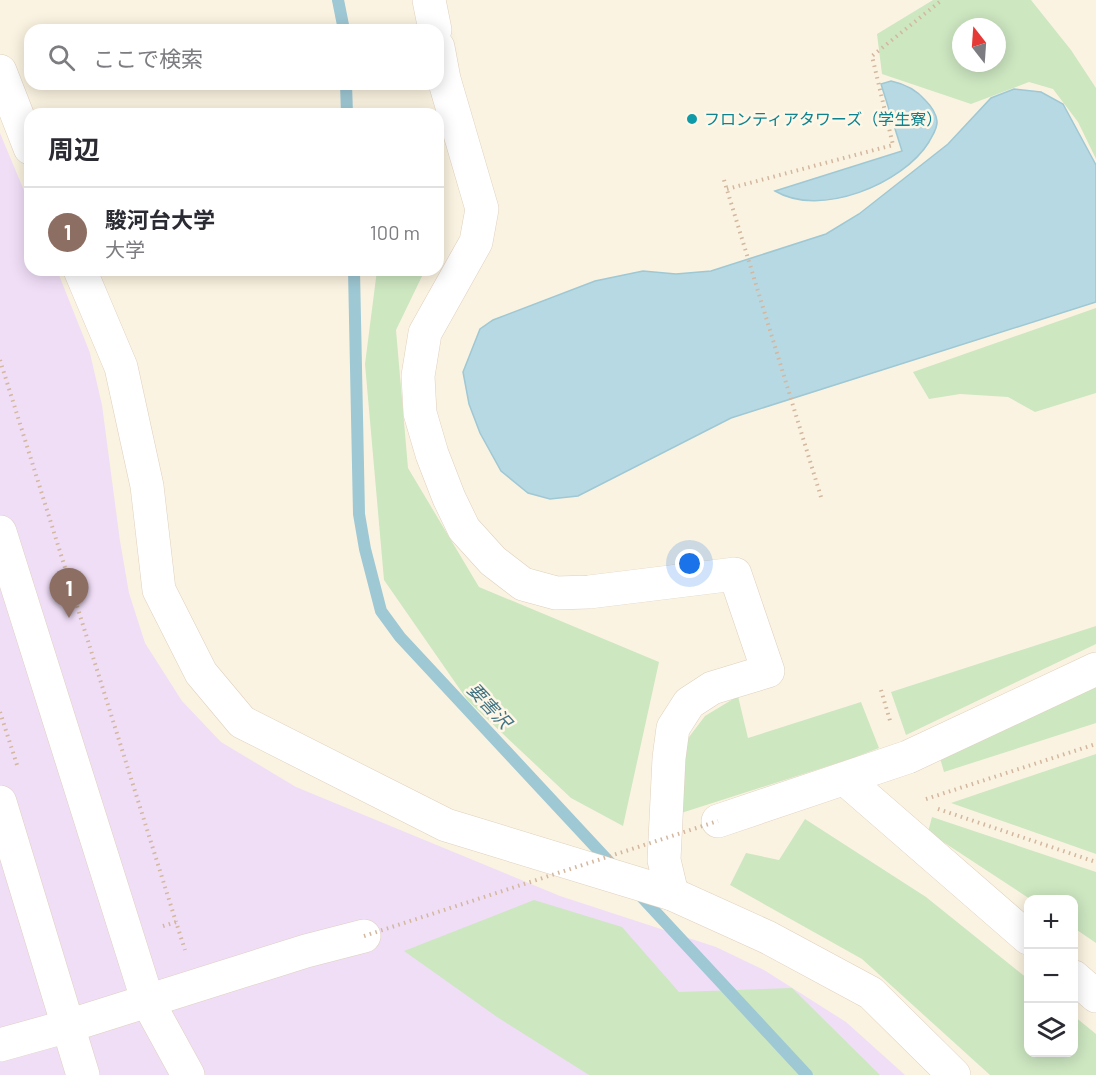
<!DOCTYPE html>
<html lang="ja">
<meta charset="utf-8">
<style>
body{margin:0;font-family:Barlow,"Noto Sans JP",sans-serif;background:#f2f2f3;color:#2b2b33}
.controls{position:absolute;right:18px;bottom:18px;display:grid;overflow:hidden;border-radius:12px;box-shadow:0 3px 15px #0003}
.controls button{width:54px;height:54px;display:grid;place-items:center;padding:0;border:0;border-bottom:2px solid #e1e1e2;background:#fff;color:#2b2b33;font:30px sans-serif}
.compass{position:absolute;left:952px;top:18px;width:54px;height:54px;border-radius:50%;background:#fff;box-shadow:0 3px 15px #0003;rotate:343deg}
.you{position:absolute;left:690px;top:564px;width:21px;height:21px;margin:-15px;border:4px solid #fff;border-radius:50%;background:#1a73e8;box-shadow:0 0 0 9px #1a73e833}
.badge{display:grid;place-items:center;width:39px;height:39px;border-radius:50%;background:#db2777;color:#fff;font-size:20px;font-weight:700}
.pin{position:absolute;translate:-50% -50px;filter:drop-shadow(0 2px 3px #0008)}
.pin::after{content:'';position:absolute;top:32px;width:21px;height:18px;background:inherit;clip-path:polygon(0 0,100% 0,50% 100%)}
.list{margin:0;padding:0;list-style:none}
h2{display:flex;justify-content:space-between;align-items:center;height:78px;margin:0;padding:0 24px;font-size:26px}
h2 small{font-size:20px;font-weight:400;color:#7c7c81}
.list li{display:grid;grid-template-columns:39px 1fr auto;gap:18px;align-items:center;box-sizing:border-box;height:90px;padding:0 24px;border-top:2px solid #e1e1e2}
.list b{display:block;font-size:22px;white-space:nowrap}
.list p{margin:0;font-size:20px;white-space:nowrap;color:#7c7c81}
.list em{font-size:20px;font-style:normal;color:#7c7c81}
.icon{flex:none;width:33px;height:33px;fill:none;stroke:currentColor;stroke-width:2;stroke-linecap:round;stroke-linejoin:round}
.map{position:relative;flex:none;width:1096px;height:1075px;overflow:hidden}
.search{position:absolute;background:#fff;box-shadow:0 3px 15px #0003;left:24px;top:24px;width:420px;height:66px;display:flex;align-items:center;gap:15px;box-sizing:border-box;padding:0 21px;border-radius:18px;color:#7c7c81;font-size:22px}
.panel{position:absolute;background:#fff;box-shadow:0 3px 15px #0003;left:24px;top:108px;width:420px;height:168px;border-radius:18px}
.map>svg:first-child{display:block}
.education{fill:#f0def7}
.green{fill:#cde7c1;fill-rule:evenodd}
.water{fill:#b7d9e3;stroke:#9ec8d4;stroke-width:1.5}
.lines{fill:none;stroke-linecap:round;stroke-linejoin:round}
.stream{stroke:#9ec8d4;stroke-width:12}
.minor-casing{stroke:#dfd0be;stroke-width:34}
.path{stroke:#d3b79e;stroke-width:4;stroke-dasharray:1.5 4.5;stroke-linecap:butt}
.minor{stroke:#fff;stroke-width:33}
.path-bridge{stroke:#d3b79e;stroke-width:4;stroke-dasharray:1.5 4.5;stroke-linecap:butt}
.culture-dot{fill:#0f9aa8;stroke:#fef7e7;stroke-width:2}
.labels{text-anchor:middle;stroke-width:5;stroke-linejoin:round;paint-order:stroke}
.culture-label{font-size:16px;fill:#0d838f;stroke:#fef7e7;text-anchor:start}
.water-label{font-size:18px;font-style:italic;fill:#447484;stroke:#fef7e7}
</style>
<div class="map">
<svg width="1096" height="1075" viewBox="0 0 1096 1075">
<rect width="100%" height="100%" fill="#fbf3e1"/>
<path class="education" d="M0 133 30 205V270H57L90 353 102 405 120 541 129 593 145 643 182 701 221 742 296 787 560 896 716 947 764 970 846 1022 905 1075H0Z"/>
<g class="green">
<path d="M933 0H1031L1071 50 1096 88V159L1078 122 1053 89 1029 82 971 104 882 74 877 34ZM961 27H997V63H961Z"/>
<path d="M377 270H425L396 330 408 468 479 587 659 662 623 826 571 798 468 701 384 580 365 364Z"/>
<path d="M1096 308V393L1035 412 1008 397 960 394 929 399 913 372Z"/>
<path d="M1096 626V644L906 735 891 692Z"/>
<path d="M1096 683V723L944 772 940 758Z"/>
<path d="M738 696 748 738 861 702 879 748 853 758 675 815 686 741 705 716Z"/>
<path d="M1096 754V854L951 803Z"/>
<path d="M932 817 1096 872V943L1074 928V900L1030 899 928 832Z"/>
<path d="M805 819 926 897 1028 979V1052H1074V1016L1096 1034V1075H990L862 959 730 885 746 853 779 860Z"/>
<path d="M534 900 622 927 679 992 792 988 880 1075H589L497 1017 404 951Z"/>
</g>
<g class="water">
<path d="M891 81C905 84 917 90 926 101 931 106 936 114 937 121 938 128 932 136 929 142 903 184 820 218 775 191L902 151 881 84Z"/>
<path d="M1014 89 1041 92 1063 104 1096 165V302L731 418 578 496 550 499 528 493 501 471 480 433 469 404 463 372 480 329 493 320 595 281 643 271 676 274 711 271 826 234 859 214 948 144 991 98Z"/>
</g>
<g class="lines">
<g class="stream">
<path d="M338 0 344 30"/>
<path d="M346 84 347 114"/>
<path d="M354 270 359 514 365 549 381 611 400 637 614 867"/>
<path d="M638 893 807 1075"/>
</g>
<defs>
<g id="minor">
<path d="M429 0 435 30"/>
<path d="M438 47 444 79 482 209 476 242 425 333 418 376 420 413 432 454 449 498 464 529 493 561 523 584 556 593 589 592 735 574 768 671 712 688 689 703 673 728 669 758 664 860 672 894"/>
<path d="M0 71 30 148"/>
<path d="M80 270 121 367 147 486 159 590 201 673 242 722 446 825 672 894 767 937 871 993 954 1075"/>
<path d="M0 532 148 1002 188 1075"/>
<path d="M845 779 1028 938"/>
<path d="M0 802 68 1026 306 951 364 936"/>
<path d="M718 821 908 757 1096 669"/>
<path d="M1074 977 1096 996"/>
<path d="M0 1045 68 1026 83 1075"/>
</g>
</defs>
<use href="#minor" class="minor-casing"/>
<g class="path">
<path d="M724 180 821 497"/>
<path d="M727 189 893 145 872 56 942 0"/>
<path d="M0 360 176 922"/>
<path d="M881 690 891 724"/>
<path d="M0 712 18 768"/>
<path d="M926 799 1096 744"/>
<path d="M938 809 1096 862"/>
<path d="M163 926 176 922 185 950"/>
</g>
<use href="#minor" class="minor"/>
<path class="path-bridge" d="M364 936 718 821"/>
</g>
<circle class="culture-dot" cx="692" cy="119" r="6"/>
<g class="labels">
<g class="culture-label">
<text x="704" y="125">フロンティアタワーズ（学生寮）</text>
</g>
<g class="water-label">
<text transform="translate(489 706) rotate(47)" y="6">要害沢</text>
</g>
</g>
</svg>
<div class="controls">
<button>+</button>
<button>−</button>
<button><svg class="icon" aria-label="layers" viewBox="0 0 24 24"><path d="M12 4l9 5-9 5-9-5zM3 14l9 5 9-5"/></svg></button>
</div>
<svg class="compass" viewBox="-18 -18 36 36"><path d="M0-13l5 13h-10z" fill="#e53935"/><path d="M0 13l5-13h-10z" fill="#7c7c81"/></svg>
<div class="you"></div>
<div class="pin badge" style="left:69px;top:618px;background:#8d6e63">1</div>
<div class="search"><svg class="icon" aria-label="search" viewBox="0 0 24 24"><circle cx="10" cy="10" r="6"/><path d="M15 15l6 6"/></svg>ここで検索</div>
<section class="panel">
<h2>周辺<small></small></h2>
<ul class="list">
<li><span class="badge" style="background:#8d6e63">1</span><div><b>駿河台大学</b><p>大学</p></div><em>100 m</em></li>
</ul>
</section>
</div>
